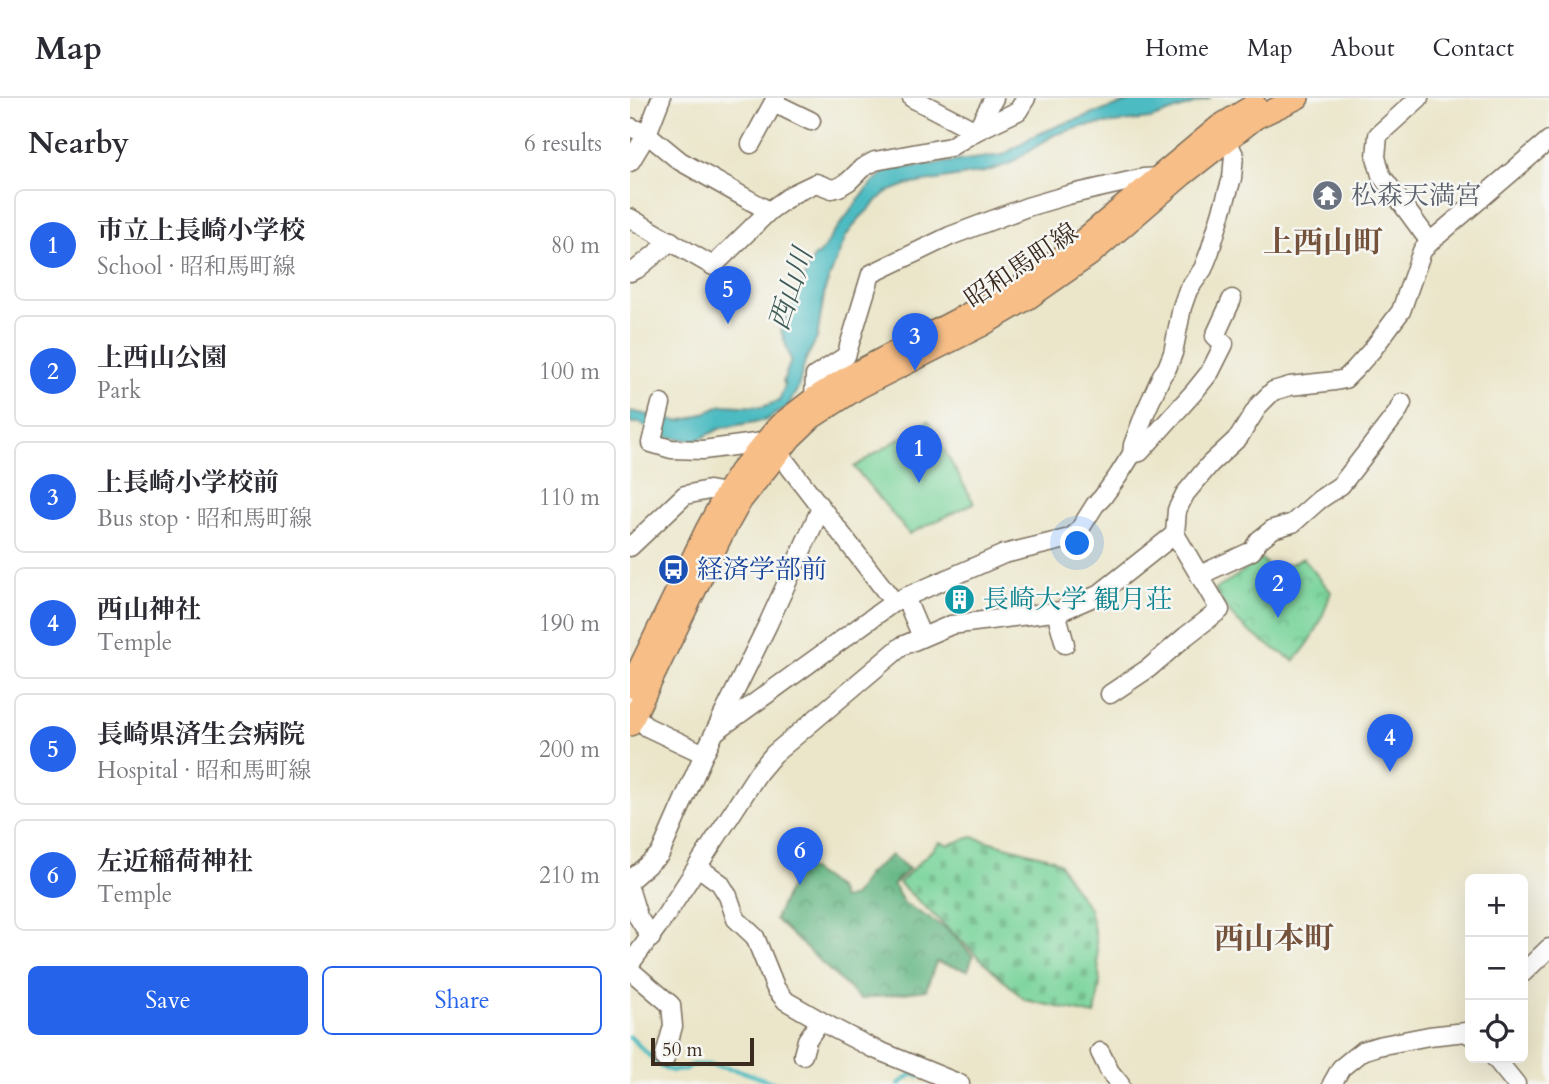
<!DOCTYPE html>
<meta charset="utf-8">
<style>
body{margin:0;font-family:Cardo,"Noto Serif JP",serif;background:#f2f2f3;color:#2b2b33}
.controls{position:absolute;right:21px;bottom:21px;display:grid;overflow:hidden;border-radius:10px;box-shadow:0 7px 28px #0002}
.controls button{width:63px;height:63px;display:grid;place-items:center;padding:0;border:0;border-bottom:2px solid #e1e1e2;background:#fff;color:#2b2b33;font:35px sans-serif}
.scale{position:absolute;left:21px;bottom:18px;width:103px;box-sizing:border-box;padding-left:7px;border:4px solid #3b2a1e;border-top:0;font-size:19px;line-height:24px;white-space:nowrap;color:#3b2a1e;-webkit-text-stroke:5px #f6f6f2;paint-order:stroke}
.you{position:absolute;left:448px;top:446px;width:24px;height:24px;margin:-18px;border:5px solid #fff;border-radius:50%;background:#1a73e8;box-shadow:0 0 0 10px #1a73e833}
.badge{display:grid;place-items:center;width:46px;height:46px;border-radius:50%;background:#2563eb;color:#fff;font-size:23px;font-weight:700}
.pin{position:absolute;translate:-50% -58px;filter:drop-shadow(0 2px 4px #0008)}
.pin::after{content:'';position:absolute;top:37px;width:24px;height:21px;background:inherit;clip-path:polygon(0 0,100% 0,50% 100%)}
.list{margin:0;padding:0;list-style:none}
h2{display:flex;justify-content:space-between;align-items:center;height:91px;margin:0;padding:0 28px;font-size:30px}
h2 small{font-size:23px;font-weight:400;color:#7c7c81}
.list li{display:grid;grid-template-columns:46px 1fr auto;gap:21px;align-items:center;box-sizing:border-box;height:112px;margin:0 14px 14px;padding:0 14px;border:2px solid #e1e1e2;border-radius:10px}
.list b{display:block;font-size:26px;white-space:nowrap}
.list p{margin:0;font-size:23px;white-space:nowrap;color:#7c7c81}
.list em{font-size:23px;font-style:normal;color:#7c7c81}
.actions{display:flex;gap:14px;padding:21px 28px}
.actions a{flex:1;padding:16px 0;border:2px solid #2563eb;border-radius:10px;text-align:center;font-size:24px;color:#2563eb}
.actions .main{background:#2563eb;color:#fff}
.icon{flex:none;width:38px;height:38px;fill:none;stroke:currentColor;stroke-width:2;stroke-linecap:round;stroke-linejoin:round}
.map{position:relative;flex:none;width:919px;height:986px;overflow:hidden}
header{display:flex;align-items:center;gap:42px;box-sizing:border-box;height:98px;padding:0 35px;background:#fff;border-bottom:2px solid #e1e1e2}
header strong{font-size:33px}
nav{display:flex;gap:38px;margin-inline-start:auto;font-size:24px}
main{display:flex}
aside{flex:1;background:#fff}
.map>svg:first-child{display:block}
.grass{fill:#7ad49b;stroke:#5a7f5c;stroke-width:2}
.forest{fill:url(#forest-crowns);stroke:#4f7050;stroke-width:2}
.cemetery{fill:url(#cemetery-stones);stroke:#5a7f5c;stroke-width:2}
.park{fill:url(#park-crowns);stroke:#5a7f5c;stroke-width:2}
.water{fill:#4dbcc2;stroke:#447370;stroke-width:2}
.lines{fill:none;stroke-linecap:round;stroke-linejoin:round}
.stream{stroke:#4dbcc2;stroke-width:4.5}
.minor-casing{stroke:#796c5a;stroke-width:21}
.major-casing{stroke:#796c5a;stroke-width:24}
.minor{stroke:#fff;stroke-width:18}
.major{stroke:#f7be87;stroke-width:21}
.labels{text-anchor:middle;stroke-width:5;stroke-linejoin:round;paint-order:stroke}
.worship-label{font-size:26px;fill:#5b616d;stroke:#f6f6f2;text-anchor:start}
.street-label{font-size:26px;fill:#3b2a1e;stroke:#f6f6f2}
.transit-label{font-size:26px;fill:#164399;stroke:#f6f6f2;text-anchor:start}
.culture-label{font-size:26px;fill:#0d838f;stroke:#f6f6f2;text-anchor:start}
.water-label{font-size:28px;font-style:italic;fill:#415d57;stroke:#f6f6f2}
.quarter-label{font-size:30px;font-weight:bold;fill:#75523c;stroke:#f6f6f2}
</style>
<header>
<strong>Map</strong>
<nav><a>Home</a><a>Map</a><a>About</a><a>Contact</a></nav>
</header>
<main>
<aside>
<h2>Nearby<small>6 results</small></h2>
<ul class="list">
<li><span class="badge">1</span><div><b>市立上長崎小学校</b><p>School · 昭和馬町線</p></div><em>80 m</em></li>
<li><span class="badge">2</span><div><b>上西山公園</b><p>Park</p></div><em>100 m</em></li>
<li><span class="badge">3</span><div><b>上長崎小学校前</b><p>Bus stop · 昭和馬町線</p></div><em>110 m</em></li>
<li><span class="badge">4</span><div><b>西山神社</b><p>Temple</p></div><em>190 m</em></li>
<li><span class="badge">5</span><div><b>長崎県済生会病院</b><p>Hospital · 昭和馬町線</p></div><em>200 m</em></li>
<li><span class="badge">6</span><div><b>左近稲荷神社</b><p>Temple</p></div><em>210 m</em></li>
</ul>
<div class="actions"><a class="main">Save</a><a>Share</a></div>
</aside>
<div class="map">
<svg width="919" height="986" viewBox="0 0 919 986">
<defs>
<pattern id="forest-crowns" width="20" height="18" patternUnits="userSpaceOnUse" patternTransform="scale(1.75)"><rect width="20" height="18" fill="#63b683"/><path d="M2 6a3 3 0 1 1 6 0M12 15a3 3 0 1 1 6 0" fill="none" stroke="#53946b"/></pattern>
<pattern id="cemetery-stones" width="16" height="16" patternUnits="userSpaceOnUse" patternTransform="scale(1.75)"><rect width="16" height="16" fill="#7ad49b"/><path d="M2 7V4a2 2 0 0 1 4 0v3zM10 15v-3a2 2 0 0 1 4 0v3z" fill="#6ab685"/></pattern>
<pattern id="park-crowns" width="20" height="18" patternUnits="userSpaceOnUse" patternTransform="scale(1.75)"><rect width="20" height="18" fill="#7ad49b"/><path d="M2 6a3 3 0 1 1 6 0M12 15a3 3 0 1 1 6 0" fill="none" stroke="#6ab685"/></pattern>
</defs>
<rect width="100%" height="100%" fill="#f6f6f2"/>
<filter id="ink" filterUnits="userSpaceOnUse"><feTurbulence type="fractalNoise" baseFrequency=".0143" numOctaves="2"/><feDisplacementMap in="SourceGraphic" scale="14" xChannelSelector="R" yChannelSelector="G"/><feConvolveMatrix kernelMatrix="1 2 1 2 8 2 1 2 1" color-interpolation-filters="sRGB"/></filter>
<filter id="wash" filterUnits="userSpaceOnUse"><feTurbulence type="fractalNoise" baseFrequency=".00686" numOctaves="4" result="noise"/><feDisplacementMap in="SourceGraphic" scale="28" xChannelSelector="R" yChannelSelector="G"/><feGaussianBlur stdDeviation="1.57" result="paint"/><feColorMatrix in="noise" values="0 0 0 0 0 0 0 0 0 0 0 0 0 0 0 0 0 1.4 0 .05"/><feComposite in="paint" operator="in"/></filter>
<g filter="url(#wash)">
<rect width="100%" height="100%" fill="#ebe6ca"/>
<path class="grass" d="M298 323 344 405 279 436 224 369Z"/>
<path class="forest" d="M261 757 279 771 263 787 274 805 317 831 343 858 338 872 306 864 296 892 230 901 145 821 167 773 174 767 208 791 212 801 224 798 237 777Z"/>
<path class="cemetery" d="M342 739 423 761 430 766 442 787 459 810 466 841 470 886 465 917 395 902 269 785 310 744 318 747Z"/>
<path class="park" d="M673 460 701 494C691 524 686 539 664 563 631 542 603 528 585 492L632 461 642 473 647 468 661 466Z"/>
<path class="water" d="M510 0H581L520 21 455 28 437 33 424 37 379 66 355 74 276 87 255 95 230 120 216 138 195 191 187 240 175 263 168 290 158 308 136 322 91 330 66 343 29 338 10 325H0V313L47 323 63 320 93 307 132 309 149 303 155 287 153 284 161 262 151 232 184 158 190 156 202 137 242 85 258 72 373 57 402 39 430 27Z"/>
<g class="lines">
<g class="stream">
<path d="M0 939 31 969 43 973 53 972 62 967H81L111 973 147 986"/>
<path d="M269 986 282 976 289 978"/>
</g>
</g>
</g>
<g filter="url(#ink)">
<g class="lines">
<defs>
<g id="minor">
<path d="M282 0 346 33"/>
<path d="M789 0 748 37 746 59 751 77 800 144"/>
<path d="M144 5 181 23"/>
<path d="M0 29 17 36 50 63 139 113"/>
<path d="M346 33 364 0"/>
<path d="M121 46 146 0"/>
<path d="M0 64 17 36 31 0"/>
<path d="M0 120 83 168 139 113 163 96 186 85 202 91 209 89 219 83 232 70 245 63 320 49 346 33 388 13 396 0"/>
<path d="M0 174 7 171 41 143"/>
<path d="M184 300 185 278 216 258 241 176 320 138 397 109 438 97 513 80 532 79"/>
<path d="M31 306 21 345 41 351 73 352 133 344 148 354 264 504"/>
<path d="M502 356 510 354 564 294 580 274 594 246 585 238 602 201"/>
<path d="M0 449 55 397 79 392 96 395 108 401"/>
<path d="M570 477 622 453 629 442 643 431 663 425 689 402 711 387 767 315 772 305"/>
<path d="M275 499 292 539"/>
<path d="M426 514 435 546"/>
<path d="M480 596 519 570 556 538 590 512 545 436 547 412 555 396 580 366 609 339 629 307 643 293 660 288 705 283 715 281 725 271 742 252 771 213 792 153 800 144 919 42"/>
<path d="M0 607 5 616 17 629 74 656"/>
<path d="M86 633 264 504 374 456 440 440 448 434 465 407 472 400 488 378 502 356 503 347 515 315 532 277 537 270 543 255 552 209 558 192 573 171 580 153 602 80 604 57 597 42"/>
<path d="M68 769 90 785 98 798 106 821 125 839 146 891 156 903 205 931 242 950 330 986"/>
<path d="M0 782 30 756 74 656 138 526 191 410"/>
<path d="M0 793 8 819 21 840"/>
<path d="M0 866 36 817 128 675 144 656 272 548 321 527 431 513 468 497 545 436"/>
<path d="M0 872 41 907 43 928 35 957V961"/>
<path d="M893 875 919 850"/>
<path d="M470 954 480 974 490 986"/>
<path d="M173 957 177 942 190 923"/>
<path d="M865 960 886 986"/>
<path d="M702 986 711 970 732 953 748 948 799 938 836 934 840 937"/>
</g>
<g id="major">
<path d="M0 589 76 432 96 395 110 373 149 327 184 300 221 277 389 189 443 150 589 28 625 6"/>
<path d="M0 627 91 439 111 403 161 340 182 320 230 289 353 227 399 200 459 158 553 77 626 20 668 0"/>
</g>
</defs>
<use href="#minor" class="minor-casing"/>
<use href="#major" class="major-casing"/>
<use href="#minor" class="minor"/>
<use href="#major" class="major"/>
</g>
</g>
<defs>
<symbol id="temple-disc" viewBox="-11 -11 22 22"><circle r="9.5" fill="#6b7280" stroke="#f6f6f2"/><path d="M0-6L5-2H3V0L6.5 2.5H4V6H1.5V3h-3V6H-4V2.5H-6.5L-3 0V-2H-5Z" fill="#fff"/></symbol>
<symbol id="bus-disc" viewBox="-11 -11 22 22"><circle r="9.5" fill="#1a4fb4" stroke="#f6f6f2"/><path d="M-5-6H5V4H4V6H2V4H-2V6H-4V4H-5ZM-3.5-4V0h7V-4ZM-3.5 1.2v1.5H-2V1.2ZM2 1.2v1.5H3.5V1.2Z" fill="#fff"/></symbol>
<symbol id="building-disc" viewBox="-11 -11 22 22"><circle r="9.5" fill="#0f9aa8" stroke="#f6f6f2"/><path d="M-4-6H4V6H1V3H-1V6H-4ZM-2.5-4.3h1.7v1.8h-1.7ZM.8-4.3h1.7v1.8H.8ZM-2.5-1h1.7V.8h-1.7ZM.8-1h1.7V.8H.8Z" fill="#fff"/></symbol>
</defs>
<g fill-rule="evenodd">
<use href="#temple-disc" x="680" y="80" width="35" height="35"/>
<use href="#bus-disc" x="26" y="454" width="35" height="35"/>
<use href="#building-disc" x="312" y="484" width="35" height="35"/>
</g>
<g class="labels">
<g class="worship-label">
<text x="721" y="106">松森天満宮</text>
</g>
<g class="street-label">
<text transform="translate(391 167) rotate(-34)" y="9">昭和馬町線</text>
</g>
<g class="transit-label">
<text x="67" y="480">経済学部前</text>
</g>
<g class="culture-label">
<text x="353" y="510">長崎大学 観月荘</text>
</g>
<g class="water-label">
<text transform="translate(160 191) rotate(-72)" y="10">西山川</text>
</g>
<g class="quarter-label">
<text x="693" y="154">上西山町</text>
<text x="644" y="850">西山本町</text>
</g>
</g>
</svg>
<div class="controls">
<button>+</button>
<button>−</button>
<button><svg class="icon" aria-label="locate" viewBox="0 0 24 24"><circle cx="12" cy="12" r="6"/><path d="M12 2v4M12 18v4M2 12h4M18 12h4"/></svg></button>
</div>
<div class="scale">50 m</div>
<div class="you"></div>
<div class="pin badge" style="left:289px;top:385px">1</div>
<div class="pin badge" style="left:648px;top:520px">2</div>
<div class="pin badge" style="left:285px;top:273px">3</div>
<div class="pin badge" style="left:760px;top:674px">4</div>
<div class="pin badge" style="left:98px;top:226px">5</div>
<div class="pin badge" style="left:170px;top:787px">6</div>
</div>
</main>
